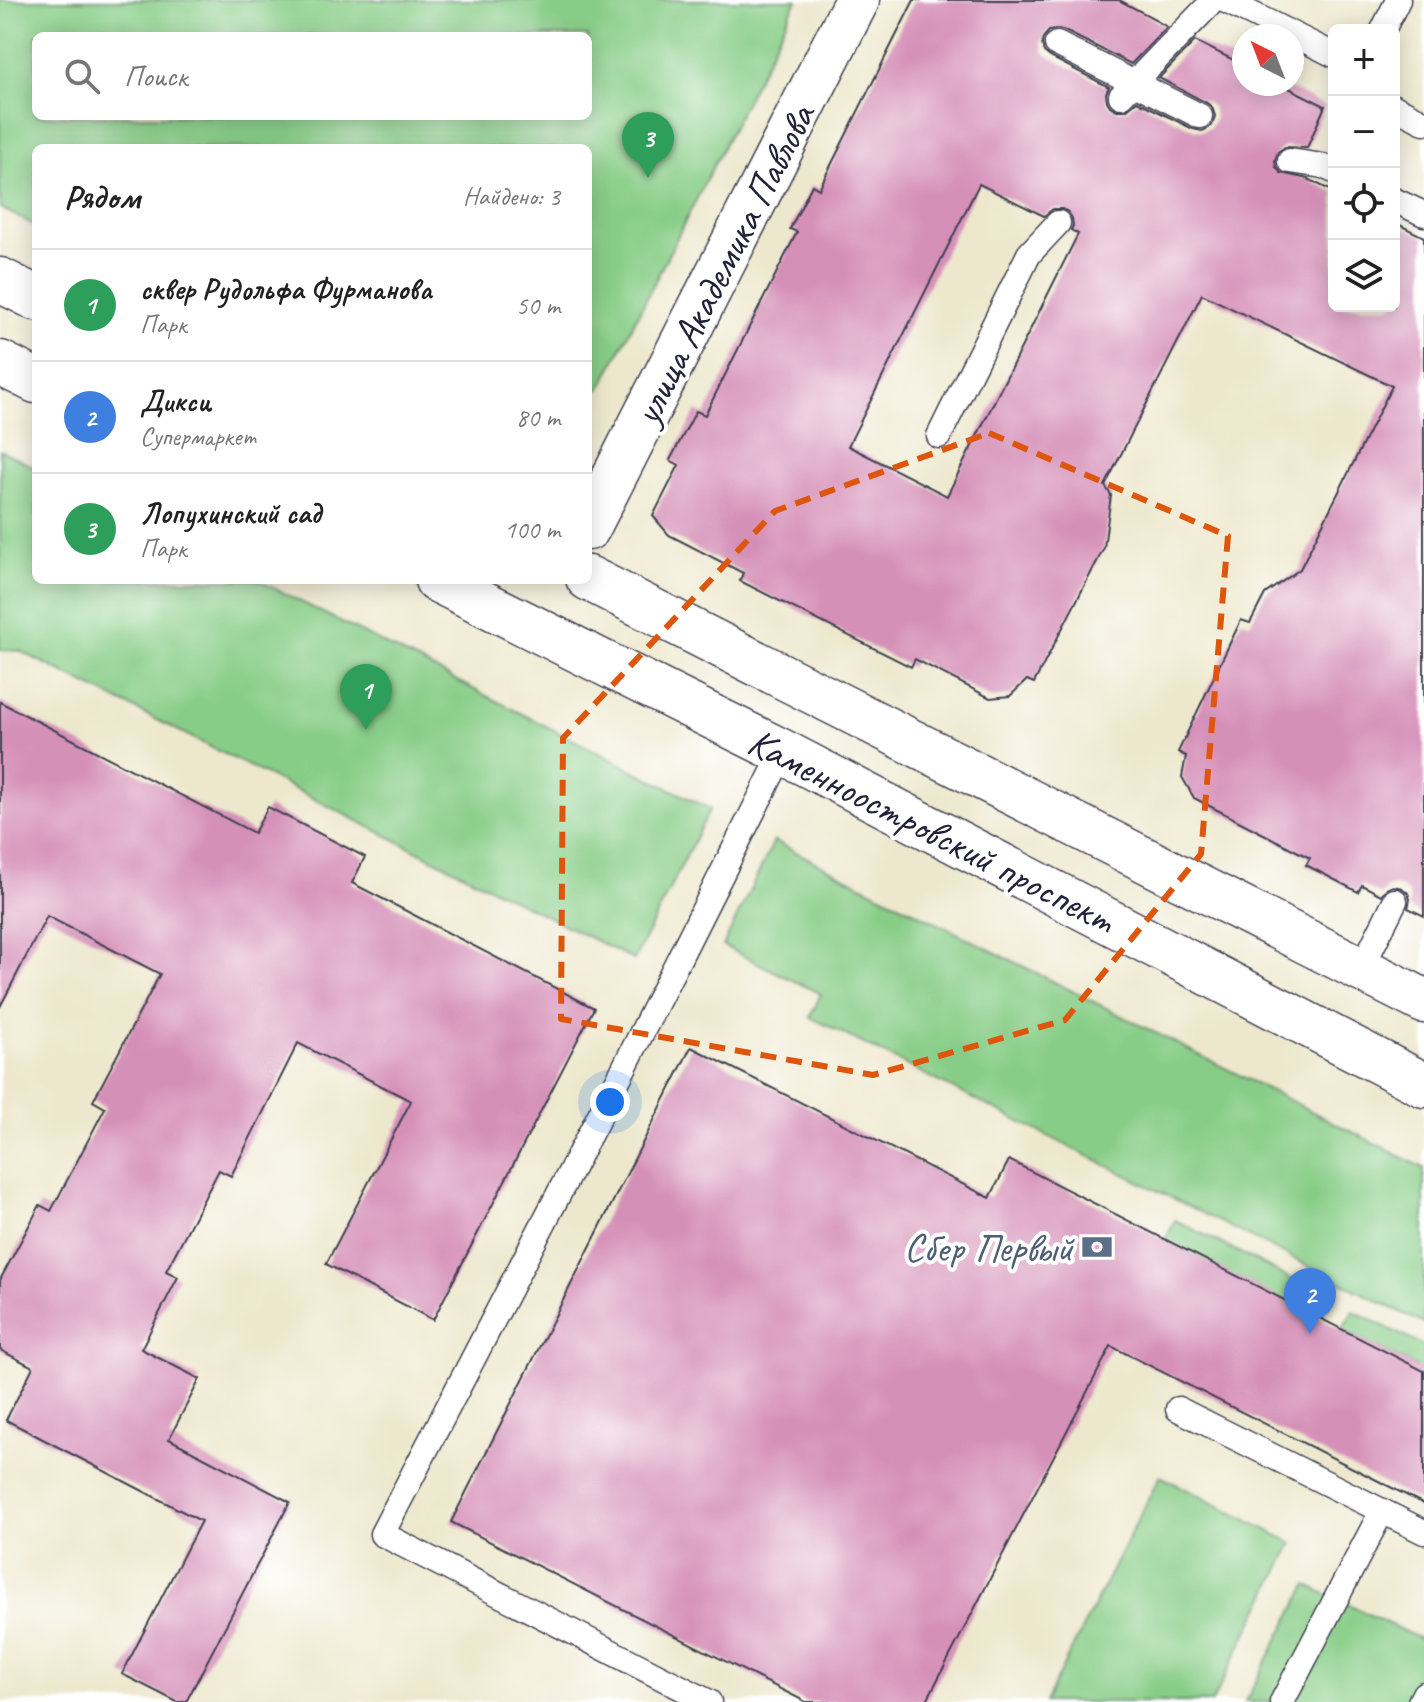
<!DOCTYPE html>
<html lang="ru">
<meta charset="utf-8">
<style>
body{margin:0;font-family:Caveat,sans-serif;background:#f6f6f6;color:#222}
.controls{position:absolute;right:24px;top:24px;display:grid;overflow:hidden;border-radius:12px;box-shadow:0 4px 20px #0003}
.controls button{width:72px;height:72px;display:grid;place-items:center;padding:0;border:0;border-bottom:2px solid #e0e0e0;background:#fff;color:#222;font:40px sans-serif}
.compass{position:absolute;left:1232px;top:24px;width:72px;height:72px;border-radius:50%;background:#fff;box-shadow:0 4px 20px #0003;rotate:318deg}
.you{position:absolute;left:610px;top:1102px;width:28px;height:28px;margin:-20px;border:6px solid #fff;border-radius:50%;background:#1a73e8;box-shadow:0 0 0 12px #1a73e833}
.badge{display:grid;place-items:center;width:52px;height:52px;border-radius:50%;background:#b45309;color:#fff;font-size:26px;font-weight:700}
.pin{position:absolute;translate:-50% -66px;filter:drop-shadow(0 2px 4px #0008)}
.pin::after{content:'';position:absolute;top:42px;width:28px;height:24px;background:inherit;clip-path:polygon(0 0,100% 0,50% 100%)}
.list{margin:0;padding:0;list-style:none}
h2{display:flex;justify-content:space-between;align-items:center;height:104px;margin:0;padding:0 32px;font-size:34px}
h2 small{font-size:26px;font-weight:400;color:#767676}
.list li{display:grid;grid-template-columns:52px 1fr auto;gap:24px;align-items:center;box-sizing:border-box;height:112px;padding:0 32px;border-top:2px solid #e0e0e0}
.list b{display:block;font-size:30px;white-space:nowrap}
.list p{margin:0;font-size:26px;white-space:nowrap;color:#767676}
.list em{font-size:26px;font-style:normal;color:#767676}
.icon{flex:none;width:44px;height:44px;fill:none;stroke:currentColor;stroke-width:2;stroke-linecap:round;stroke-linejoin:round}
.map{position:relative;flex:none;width:1424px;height:1702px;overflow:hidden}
.search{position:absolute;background:#fff;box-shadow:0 4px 20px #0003;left:32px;top:32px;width:560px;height:88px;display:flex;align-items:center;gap:20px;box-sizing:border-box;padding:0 28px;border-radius:12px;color:#767676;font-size:30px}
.panel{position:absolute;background:#fff;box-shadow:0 4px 20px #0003;left:32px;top:144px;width:560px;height:440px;border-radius:12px}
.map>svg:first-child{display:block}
.green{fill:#88cd87;stroke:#557861;stroke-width:2;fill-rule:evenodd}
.building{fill:#d590b8;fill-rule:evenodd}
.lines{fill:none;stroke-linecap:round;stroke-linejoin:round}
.lane-casing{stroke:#404051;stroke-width:27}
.secondary-casing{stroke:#404051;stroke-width:47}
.primary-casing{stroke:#404051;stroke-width:47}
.lane{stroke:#fff;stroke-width:24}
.secondary{stroke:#fff;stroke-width:44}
.primary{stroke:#fff;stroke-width:44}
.marked{fill:none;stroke:#de560e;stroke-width:6;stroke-dasharray:16 10;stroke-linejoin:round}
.labels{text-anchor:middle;stroke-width:8;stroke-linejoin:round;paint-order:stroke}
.street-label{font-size:40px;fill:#22223b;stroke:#fff}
.service-label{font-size:40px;fill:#4e5e75;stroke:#fff;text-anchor:end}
</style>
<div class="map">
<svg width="1424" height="1702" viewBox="0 0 1424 1702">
<rect width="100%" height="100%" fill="#fff"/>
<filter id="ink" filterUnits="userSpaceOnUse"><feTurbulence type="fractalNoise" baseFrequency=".0125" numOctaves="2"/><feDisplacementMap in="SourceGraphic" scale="16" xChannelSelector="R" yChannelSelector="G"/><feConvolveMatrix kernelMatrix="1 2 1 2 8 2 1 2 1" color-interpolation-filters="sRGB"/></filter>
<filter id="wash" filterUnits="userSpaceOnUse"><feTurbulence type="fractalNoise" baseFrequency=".006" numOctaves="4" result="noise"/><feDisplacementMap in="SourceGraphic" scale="32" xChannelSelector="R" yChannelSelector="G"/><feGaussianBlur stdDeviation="1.8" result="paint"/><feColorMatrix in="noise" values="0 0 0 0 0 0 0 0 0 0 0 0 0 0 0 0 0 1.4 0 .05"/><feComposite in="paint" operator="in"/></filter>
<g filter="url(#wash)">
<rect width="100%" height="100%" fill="#ede8cd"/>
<g class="green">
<path d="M0 0H797L601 388 588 396V148H36V226L0 208ZM36 36H588V116H36Z"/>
<path d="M0 450 36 468V580H258L710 809 634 960 20 651 0 650Z"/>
<path d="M774 841 1424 1168V1324L810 1017 821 994 723 946Z"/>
<path d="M1175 1220 1305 1286 1295 1306 1165 1241Z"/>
<path d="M1353 1311 1424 1346V1371L1342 1330Z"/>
<path d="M1160 1476 1293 1543 1212 1702H1045Z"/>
<path d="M1307 1585 1424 1641V1702H1245Z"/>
</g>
<g id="blocks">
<g class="building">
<path d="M914 0H1119L1155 19V20L1167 27 1131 64 1063 30 1057 29 1049 31 1043 38 1042 44 1044 52 1050 57 1109 87 1106 93 1107 101 1110 106 1117 110H1126L1137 101 1193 129 1202 131 1209 128 1213 123 1215 116 1212 107 1207 103 1159 78 1195 41 1244 65V84H1281L1325 106 1307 148 1285 147 1278 152 1275 160 1276 167 1281 173 1308 179 1334 192V306H1394V222L1424 237V916L1408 908 1410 899 1408 893 1402 888 1393 886 1386 889 1381 895 1362 885 1358 892 1306 865 1310 858 1194 798 1182 777 1186 756 1178 752 1241 620 1250 623 1265 594 1300 569 1392 386 1202 294 1105 486 1111 495 1104 548 1034 683 1027 680 1010 696 990 698 915 659 911 667 740 581 743 573 669 535 653 516 679 465 670 460 696 411 705 415 797 232 790 229 812 185 819 189ZM979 184 1044 216 1053 209H1062L1068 212 1072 218 1073 226 1071 230 1078 234 947 496 848 446Z"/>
<path d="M0 702 254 833 268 807 365 857 352 883 594 1008 433 1320 326 1264 411 1101 298 1043 231 1176 219 1170 166 1271 178 1277 141 1349 200 1379 169 1439 290 1502 186 1702H177L122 1674 201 1521 6 1420 33 1367 0 1350V1280L40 1205 51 1211 105 1108 93 1101 160 974 47 916 0 1007Z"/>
<path d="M691 1047 990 1198 1009 1160 1424 1371V1504L1111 1346 926 1702H806L451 1522Z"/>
</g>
</g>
</g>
<g filter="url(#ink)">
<use href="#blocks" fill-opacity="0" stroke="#404051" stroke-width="2"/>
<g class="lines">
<defs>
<g id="lane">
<path d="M1224 0 1334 55"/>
<path d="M1383 30 1398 0"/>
<path d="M1057 44 1200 116"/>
<path d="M1121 96 1214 0"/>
<path d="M1394 107 1424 122"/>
<path d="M1290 161 1323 166 1334 171"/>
<path d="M1394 200 1424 214"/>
<path d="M939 436 1029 254 1058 223"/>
<path d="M1361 969 1395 901"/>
<path d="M1178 1409 1382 1511"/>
<path d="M709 1702 382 1534 619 1078 783 752"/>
<path d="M1282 1702 1382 1511 1424 1532"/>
<path d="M1420 1702 1424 1694"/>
</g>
<path id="secondary" d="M588 528 857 0"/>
<g id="primary">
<path d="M0 280 36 298"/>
<path d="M0 363 36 381"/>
<path d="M588 578 1424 1001"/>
<path d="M437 580 783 752 1424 1085"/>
</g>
</defs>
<use href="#lane" class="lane-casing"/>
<use href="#secondary" class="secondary-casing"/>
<use href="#primary" class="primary-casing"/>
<use href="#lane" class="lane"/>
<use href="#secondary" class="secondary"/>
<use href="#primary" class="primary"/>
</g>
</g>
<path class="marked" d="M989 433 1228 536 1201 854 1065 1020 873 1075 561 1019 563 738 775 511Z"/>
<defs>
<symbol id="bank-bare" viewBox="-9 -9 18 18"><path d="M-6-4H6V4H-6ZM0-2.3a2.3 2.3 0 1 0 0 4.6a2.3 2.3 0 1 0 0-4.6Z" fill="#5c6f8a" stroke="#fff" stroke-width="2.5" paint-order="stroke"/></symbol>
</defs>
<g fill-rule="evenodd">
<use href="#bank-bare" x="1075" y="1225" width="44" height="44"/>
</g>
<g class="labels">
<g class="street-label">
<text transform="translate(723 264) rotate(-63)" y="14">улица Академика Павлова</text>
<text transform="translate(932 830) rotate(27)" y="14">Каменноостровский проспект</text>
</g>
<g class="service-label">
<text x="1073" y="1261">Сбер Первый</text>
</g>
</g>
</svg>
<div class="controls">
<button>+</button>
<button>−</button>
<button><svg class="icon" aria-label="locate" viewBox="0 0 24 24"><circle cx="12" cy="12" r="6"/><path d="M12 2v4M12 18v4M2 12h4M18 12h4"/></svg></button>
<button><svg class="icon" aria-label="layers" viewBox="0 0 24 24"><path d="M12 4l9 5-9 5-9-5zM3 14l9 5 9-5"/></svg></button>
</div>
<svg class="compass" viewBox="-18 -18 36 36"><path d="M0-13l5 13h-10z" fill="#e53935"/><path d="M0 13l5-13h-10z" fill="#767676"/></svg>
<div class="you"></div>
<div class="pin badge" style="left:366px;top:730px;background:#2e9e5b">1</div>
<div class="pin badge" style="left:1310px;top:1334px;background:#3f7fe0">2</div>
<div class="pin badge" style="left:648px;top:178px;background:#2e9e5b">3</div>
<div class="search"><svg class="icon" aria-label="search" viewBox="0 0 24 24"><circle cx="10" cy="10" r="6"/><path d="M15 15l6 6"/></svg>Поиск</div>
<section class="panel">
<h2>Рядом<small>Найдено: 3</small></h2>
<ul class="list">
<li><span class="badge" style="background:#2e9e5b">1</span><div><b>сквер Рудольфа Фурманова</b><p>Парк</p></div><em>50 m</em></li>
<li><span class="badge" style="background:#3f7fe0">2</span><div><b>Дикси</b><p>Супермаркет</p></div><em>80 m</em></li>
<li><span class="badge" style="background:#2e9e5b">3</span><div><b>Лопухинский сад</b><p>Парк</p></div><em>100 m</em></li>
</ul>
</section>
</div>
